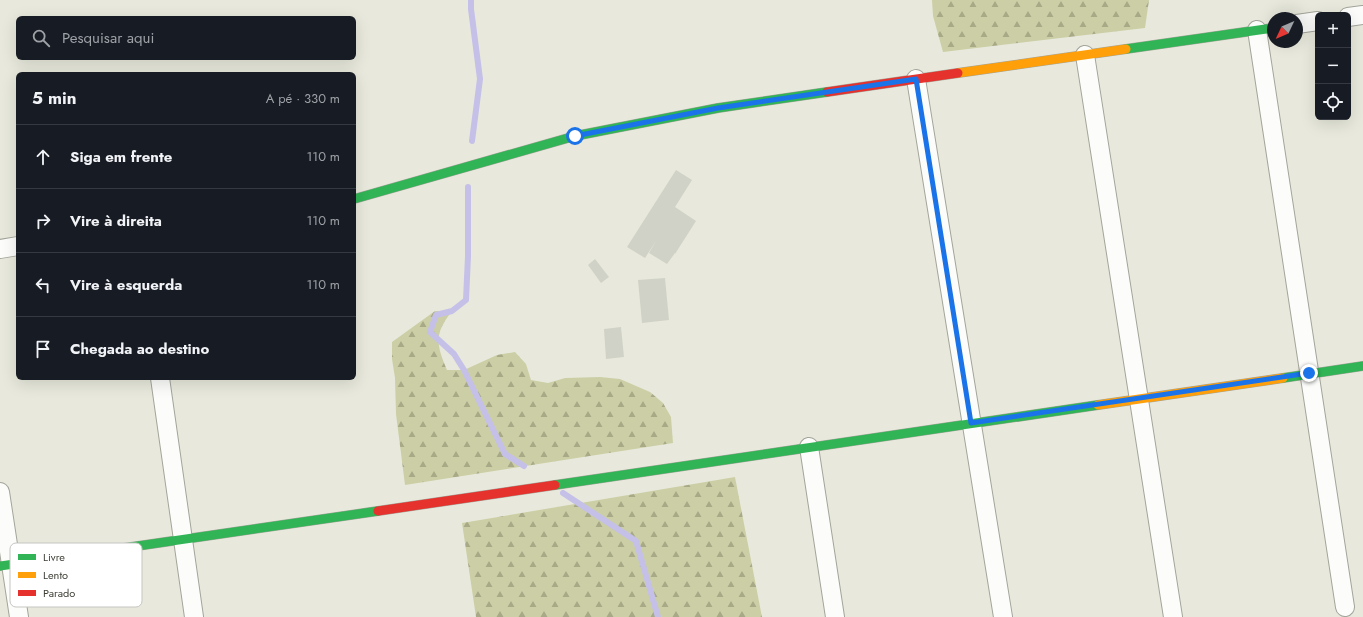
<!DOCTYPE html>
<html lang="pt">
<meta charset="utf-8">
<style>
body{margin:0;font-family:Jost,sans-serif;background:#20242c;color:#f1f3f6}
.controls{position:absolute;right:12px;top:12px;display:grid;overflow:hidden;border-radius:6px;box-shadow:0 4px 16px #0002}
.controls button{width:36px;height:36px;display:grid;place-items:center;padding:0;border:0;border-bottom:1px solid #363941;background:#171b24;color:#f1f3f6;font:20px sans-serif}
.compass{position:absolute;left:1267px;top:12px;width:36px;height:36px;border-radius:50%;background:#171b24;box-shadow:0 4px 16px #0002;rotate:226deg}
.stop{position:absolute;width:12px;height:12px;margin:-9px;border:3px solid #1a73e8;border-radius:50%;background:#fff}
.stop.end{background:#1a73e8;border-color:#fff;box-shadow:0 1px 4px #0008}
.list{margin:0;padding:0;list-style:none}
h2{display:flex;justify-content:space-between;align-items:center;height:52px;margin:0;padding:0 16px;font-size:17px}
h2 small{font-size:13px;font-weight:400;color:#9ea1a6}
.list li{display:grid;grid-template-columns:26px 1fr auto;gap:12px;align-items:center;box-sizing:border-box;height:64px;padding:0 16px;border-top:1px solid #363941}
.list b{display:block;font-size:15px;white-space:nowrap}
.list em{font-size:13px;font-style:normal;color:#9ea1a6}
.icon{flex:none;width:22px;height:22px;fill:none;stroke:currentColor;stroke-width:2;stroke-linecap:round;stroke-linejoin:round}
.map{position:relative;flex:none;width:1363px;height:617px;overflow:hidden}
.search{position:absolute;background:#171b24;box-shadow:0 4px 16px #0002;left:16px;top:16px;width:340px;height:44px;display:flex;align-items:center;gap:10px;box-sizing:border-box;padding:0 14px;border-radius:6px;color:#9ea1a6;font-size:15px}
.panel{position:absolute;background:#171b24;box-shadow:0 4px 16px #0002;left:16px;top:72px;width:340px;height:308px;border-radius:6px}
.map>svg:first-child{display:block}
.forest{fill:url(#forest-firs)}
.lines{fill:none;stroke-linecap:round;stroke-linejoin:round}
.stream{stroke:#c5c0e8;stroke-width:6}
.building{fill:#d1d2c7}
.street-casing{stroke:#a3a49a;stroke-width:20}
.fast-casing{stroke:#a3a49a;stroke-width:10}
.slow-casing{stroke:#a3a49a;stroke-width:10}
.jam-casing{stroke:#a3a49a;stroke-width:10}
.street{stroke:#fcfcfa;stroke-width:18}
.fast{stroke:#30b455;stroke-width:9}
.slow{stroke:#ff9f0a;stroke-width:9}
.jam{stroke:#e5322d;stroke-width:9}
.route{stroke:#1a73e8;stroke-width:5}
.key{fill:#fff;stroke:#c5c5c2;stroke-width:1}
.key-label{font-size:11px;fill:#3d3e35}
</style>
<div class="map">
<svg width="1363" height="617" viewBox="0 0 1363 617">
<defs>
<pattern id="forest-firs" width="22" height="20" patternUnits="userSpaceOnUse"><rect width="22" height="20" fill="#cccfa5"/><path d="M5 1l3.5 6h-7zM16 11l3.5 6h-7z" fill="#a7a987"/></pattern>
</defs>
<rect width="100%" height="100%" fill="#e8e9dc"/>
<g class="forest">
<path d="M932 0H1149L1145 28 943 52 933 16Z"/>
<path d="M435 311H452C434 334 436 344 447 370H464L497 355 515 352 526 364 531 380 548 383 565 378 600 377 620 379 650 392 663 403 671 417 673 443 405 485 396 414 395 378 392 359V342Z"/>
<path d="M735 477 762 617H476L462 523Z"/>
</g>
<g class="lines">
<g class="stream">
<path d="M471 0V9L480 79 472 141"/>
<path d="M468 187V256L466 300 452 311 436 315 430 332 454 354 464 370 505 454 524 466"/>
<path d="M563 493 636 541 658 617"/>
</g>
</g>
<g class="building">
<path d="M676 170 692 180 675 207 696 221 675 254V253L667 264 649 253 656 241 645 258 627 247Z"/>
<path d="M595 259 609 277 601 283 588 265Z"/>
<path d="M665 278 669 320 642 323 638 280Z"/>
<path d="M621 327 624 357 606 359 604 329Z"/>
</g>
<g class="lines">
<defs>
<g id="street">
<path d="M1348 17 1363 15"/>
<path d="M1297 24 1318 21"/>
<path d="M1257 30 1345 607"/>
<path d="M1085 55 1173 617"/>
<path d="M916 79 1003 617"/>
<path d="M0 249 18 246"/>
<path d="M160 378 194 617"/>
<path d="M809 447 835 617"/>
<path d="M0 492 19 617"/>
</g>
<g id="fast">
<path d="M1126 49 1273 28"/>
<path d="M354 199 575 136 718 108 827 92"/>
<path d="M1283 378 1363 366"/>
<path d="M555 485 1098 405"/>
<path d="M0 566 378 511"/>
</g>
<g id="slow">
<path d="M958 73 1126 49"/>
<path d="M1098 405 1283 378"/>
</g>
<g id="jam">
<path d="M827 92 958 73"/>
<path d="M378 511 555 485"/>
</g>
</defs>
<use href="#street" class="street-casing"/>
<use href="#fast" class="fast-casing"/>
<use href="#slow" class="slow-casing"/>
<use href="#jam" class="jam-casing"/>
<use href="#street" class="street"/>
<use href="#fast" class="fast"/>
<use href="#slow" class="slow"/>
<use href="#jam" class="jam"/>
</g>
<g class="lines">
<path class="route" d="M575 136 718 108 916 79 971 423 1309 373"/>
</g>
<rect x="10" y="543" width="132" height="64" rx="6" class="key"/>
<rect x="18" y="554" width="18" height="6" fill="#30b455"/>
<rect x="18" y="572" width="18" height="6" fill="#ff9f0a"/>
<rect x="18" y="590" width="18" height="6" fill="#e5322d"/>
<g class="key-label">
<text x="43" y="561">Livre</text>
<text x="43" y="579">Lento</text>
<text x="43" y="597">Parado</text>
</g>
</svg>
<div class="controls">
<button>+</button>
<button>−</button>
<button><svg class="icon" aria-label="locate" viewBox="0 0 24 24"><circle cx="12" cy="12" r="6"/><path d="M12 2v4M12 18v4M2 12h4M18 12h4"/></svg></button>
</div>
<svg class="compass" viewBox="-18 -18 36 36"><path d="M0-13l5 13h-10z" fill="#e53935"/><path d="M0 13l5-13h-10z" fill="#9ea1a6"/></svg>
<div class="stop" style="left:575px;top:136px"></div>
<div class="stop end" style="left:1309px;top:373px"></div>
<div class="search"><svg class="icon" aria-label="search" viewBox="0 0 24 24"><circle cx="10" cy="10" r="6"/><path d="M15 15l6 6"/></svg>Pesquisar aqui</div>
<section class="panel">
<h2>5 min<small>A pé · 330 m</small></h2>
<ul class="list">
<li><svg class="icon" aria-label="ahead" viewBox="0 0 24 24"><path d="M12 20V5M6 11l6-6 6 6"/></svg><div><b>Siga em frente</b></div><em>110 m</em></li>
<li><svg class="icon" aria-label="right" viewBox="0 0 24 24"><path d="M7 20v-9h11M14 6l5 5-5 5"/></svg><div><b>Vire à direita</b></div><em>110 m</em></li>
<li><svg class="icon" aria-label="left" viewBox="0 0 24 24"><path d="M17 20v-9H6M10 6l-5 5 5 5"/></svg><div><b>Vire à esquerda</b></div><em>110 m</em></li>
<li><svg class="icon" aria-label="arrive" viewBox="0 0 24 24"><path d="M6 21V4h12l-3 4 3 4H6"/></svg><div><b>Chegada ao destino</b></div></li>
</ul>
</section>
</div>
